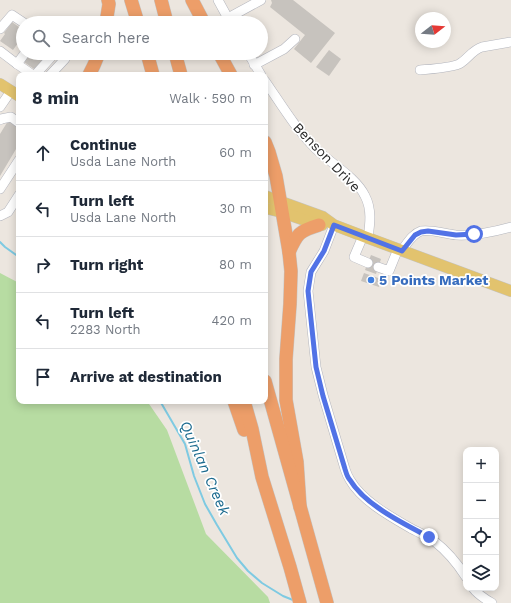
<!DOCTYPE html>
<meta charset="utf-8">
<style>
body{margin:0;font-family:"Work Sans",sans-serif;background:#f2f2f3;color:#1f2937}
.controls{position:absolute;right:12px;bottom:12px;display:grid;overflow:hidden;border-radius:8px;box-shadow:0 2px 10px #0003}
.controls button{width:36px;height:36px;display:grid;place-items:center;padding:0;border:0;border-bottom:1px solid #e0e1e3;background:#fff;color:#1f2937;font:20px sans-serif}
.compass{position:absolute;left:415px;top:12px;width:36px;height:36px;border-radius:50%;background:#fff;box-shadow:0 2px 10px #0003;rotate:73deg}
.stop{position:absolute;width:12px;height:12px;margin:-9px;border:3px solid #5172e6;border-radius:50%;background:#fff}
.stop.end{background:#5172e6;border-color:#fff;box-shadow:0 1px 4px #0008}
.list{margin:0;padding:0;list-style:none}
h2{display:flex;justify-content:space-between;align-items:center;height:52px;margin:0;padding:0 16px;font-size:17px}
h2 small{font-size:13px;font-weight:400;color:#747a83}
.list li{display:grid;grid-template-columns:26px 1fr auto;gap:12px;align-items:center;box-sizing:border-box;height:56px;padding:0 16px;border-top:1px solid #e0e1e3}
.list b{display:block;font-size:15px;white-space:nowrap}
.list p{margin:0;font-size:13px;white-space:nowrap;color:#747a83}
.list em{font-size:13px;font-style:normal;color:#747a83}
.icon{flex:none;width:22px;height:22px;fill:none;stroke:currentColor;stroke-width:2;stroke-linecap:round;stroke-linejoin:round}
.map{position:relative;flex:none;width:511px;height:603px;overflow:hidden}
.search{position:absolute;background:#fff;box-shadow:0 2px 10px #0003;left:16px;top:16px;width:252px;height:44px;display:flex;align-items:center;gap:10px;box-sizing:border-box;padding:0 14px;border-radius:22px;color:#747a83;font-size:15px}
.panel{position:absolute;background:#fff;box-shadow:0 2px 10px #0003;left:16px;top:72px;width:252px;height:332px;border-radius:8px}
.map>svg:first-child{display:block}
.green{fill:#b7dca2}
.lines{fill:none;stroke-linecap:round;stroke-linejoin:round}
.stream{stroke:#7ecae2;stroke-width:2}
.building{fill:#c7c3be}
.minor-casing{stroke:#b3b5bd;stroke-width:10}
.major-casing{stroke:#c4c4c4;stroke-width:12}
.highway-casing{stroke:#c4c4c4;stroke-width:14}
.minor{stroke:#fff;stroke-width:9}
.major{stroke:#e2c36e;stroke-width:11}
.highway{stroke:#ed9e69;stroke-width:13}
.route{stroke:#5172e6;stroke-width:5}
.shop-dot{fill:#3f7fe0;stroke:#fff;stroke-width:1.5}
.labels{text-anchor:middle;stroke-width:3.5;stroke-linejoin:round;paint-order:stroke}
.street-label{font-size:14px;fill:#2b2b2b;stroke:#fff}
.shop-label{font-size:14px;font-weight:bold;fill:#366cbe;stroke:#fff;text-anchor:start}
.water-label{font-size:15px;font-style:italic;fill:#1c6b8f;stroke:#fff}
</style>
<div class="map">
<svg width="511" height="603" viewBox="0 0 511 603">
<rect width="100%" height="100%" fill="#ece6df"/>
<path class="green" d="M0 273 19 283V401H147L167 430 206 534 268 597 270 603H0Z"/>
<g class="lines">
<g class="stream">
<path d="M0 242 5 247 19 257"/>
<path d="M160 401 185 444 194 476 205 504 217 525 237 558 248 571 262 583 283 596 293 600"/>
</g>
</g>
<g class="building">
<path d="M271 0H293L335 33 311 63 294 49 305 35 270 7 272 3Z"/>
<path d="M12 22 23 30 22 33 23 34V36L13 50 0 41 5 34 4 33Z"/>
<path d="M329 50 341 59 329 76 316 67Z"/>
<path d="M30 53H43L48 56 37 71 24 62Z"/>
<path d="M8 121 19 127V144L0 176V134Z"/>
<path d="M371 255 381 259 376 274 365 270Z"/>
<path d="M364 273 381 279 379 287 361 281Z"/>
</g>
<g class="lines">
<defs>
<g id="minor">
<path d="M218 0 230 22"/>
<path d="M228 18 261 0"/>
<path d="M0 29 12 15 24 23"/>
<path d="M0 51 17 64 33 75"/>
<path d="M248 53 261 75"/>
<path d="M17 64 25 53"/>
<path d="M254 65 284 49 295 39"/>
<path d="M420 70C431 69 450 68 459 64 467 60 472 50 482 47L511 42"/>
<path d="M35 75 55 53"/>
<path d="M50 75 65 59 55 53"/>
<path d="M265 81C281 104 295 128 315 148 330 163 356 177 365 196 372 209 370 224 368 238"/>
<path d="M0 107 11 91"/>
<path d="M0 120 1 119 11 117 19 123"/>
<path d="M0 189 19 160"/>
<path d="M0 216 8 212 19 195"/>
<path d="M334 225 324 251 311 272 308 291 316 367 323 395 345 469C346 472 348 477 350 480 362 501 391 517 412 529 420 533 427 536 434 541 447 551 457 563 466 577"/>
<path d="M363 236 354 257 368 263"/>
<path d="M401 251C407 244 412 234 421 231 431 229 445 234 456 235 474 236 493 232 511 227"/>
<path d="M378 267 389 271 398 249"/>
<path d="M473 588C478 595 485 599 492 603"/>
</g>
<g id="major">
<path d="M0 84 19 96"/>
<path d="M265 196 323 217 334 225 368 238 511 291"/>
<path d="M265 208 281 212 319 225H322"/>
</g>
<g id="highway">
<path d="M131 0 138 23"/>
<path d="M161 0 167 23"/>
<path d="M192 0 204 23"/>
<path d="M106 23 109 4 108 0"/>
<path d="M147 53 153 75"/>
<path d="M175 53 181 75"/>
<path d="M219 53 231 75"/>
<path d="M89 75 94 65 99 53"/>
<path d="M265 142 269 152 276 176 289 252 291 271 290 304 286 359V400L297 462 300 507"/>
<path d="M289 252C297 234 299 231 319 225"/>
<path d="M265 381 327 603"/>
<path d="M234 401 244 430"/>
<path d="M244 401 252 429 262 477 290 567 300 603"/>
</g>
</defs>
<use href="#minor" class="minor-casing"/>
<use href="#major" class="major-casing"/>
<use href="#highway" class="highway-casing"/>
<use href="#minor" class="minor"/>
<use href="#major" class="major"/>
<use href="#highway" class="highway"/>
</g>
<g class="lines">
<path class="route" d="M429 537C404 524 365 505 350 480 347 477 346 472 345 469L323 396 316 367 308 291 311 272 324 251 334 225 402 251 415 235 421 232 428 231 456 235 474 234"/>
</g>
<circle class="shop-dot" cx="371" cy="280" r="4"/>
<g class="labels">
<g class="street-label">
<text transform="translate(327 157) rotate(46)" y="5">Benson Drive</text>
</g>
<g class="shop-label">
<text x="379" y="285">5 Points Market</text>
</g>
<g class="water-label">
<text transform="translate(205 468) rotate(66)" y="5">Quinlan Creek</text>
</g>
</g>
</svg>
<div class="controls">
<button>+</button>
<button>−</button>
<button><svg class="icon" aria-label="locate" viewBox="0 0 24 24"><circle cx="12" cy="12" r="6"/><path d="M12 2v4M12 18v4M2 12h4M18 12h4"/></svg></button>
<button><svg class="icon" aria-label="layers" viewBox="0 0 24 24"><path d="M12 4l9 5-9 5-9-5zM3 14l9 5 9-5"/></svg></button>
</div>
<svg class="compass" viewBox="-18 -18 36 36"><path d="M0-13l5 13h-10z" fill="#e53935"/><path d="M0 13l5-13h-10z" fill="#747a83"/></svg>
<div class="stop" style="left:474px;top:234px"></div>
<div class="stop end" style="left:429px;top:537px"></div>
<div class="search"><svg class="icon" aria-label="search" viewBox="0 0 24 24"><circle cx="10" cy="10" r="6"/><path d="M15 15l6 6"/></svg>Search here</div>
<section class="panel">
<h2>8 min<small>Walk · 590 m</small></h2>
<ul class="list">
<li><svg class="icon" aria-label="ahead" viewBox="0 0 24 24"><path d="M12 20V5M6 11l6-6 6 6"/></svg><div><b>Continue</b><p>Usda Lane North</p></div><em>60 m</em></li>
<li><svg class="icon" aria-label="left" viewBox="0 0 24 24"><path d="M17 20v-9H6M10 6l-5 5 5 5"/></svg><div><b>Turn left</b><p>Usda Lane North</p></div><em>30 m</em></li>
<li><svg class="icon" aria-label="right" viewBox="0 0 24 24"><path d="M7 20v-9h11M14 6l5 5-5 5"/></svg><div><b>Turn right</b></div><em>80 m</em></li>
<li><svg class="icon" aria-label="left" viewBox="0 0 24 24"><path d="M17 20v-9H6M10 6l-5 5 5 5"/></svg><div><b>Turn left</b><p>2283 North</p></div><em>420 m</em></li>
<li><svg class="icon" aria-label="arrive" viewBox="0 0 24 24"><path d="M6 21V4h12l-3 4 3 4H6"/></svg><div><b>Arrive at destination</b></div></li>
</ul>
</section>
</div>
